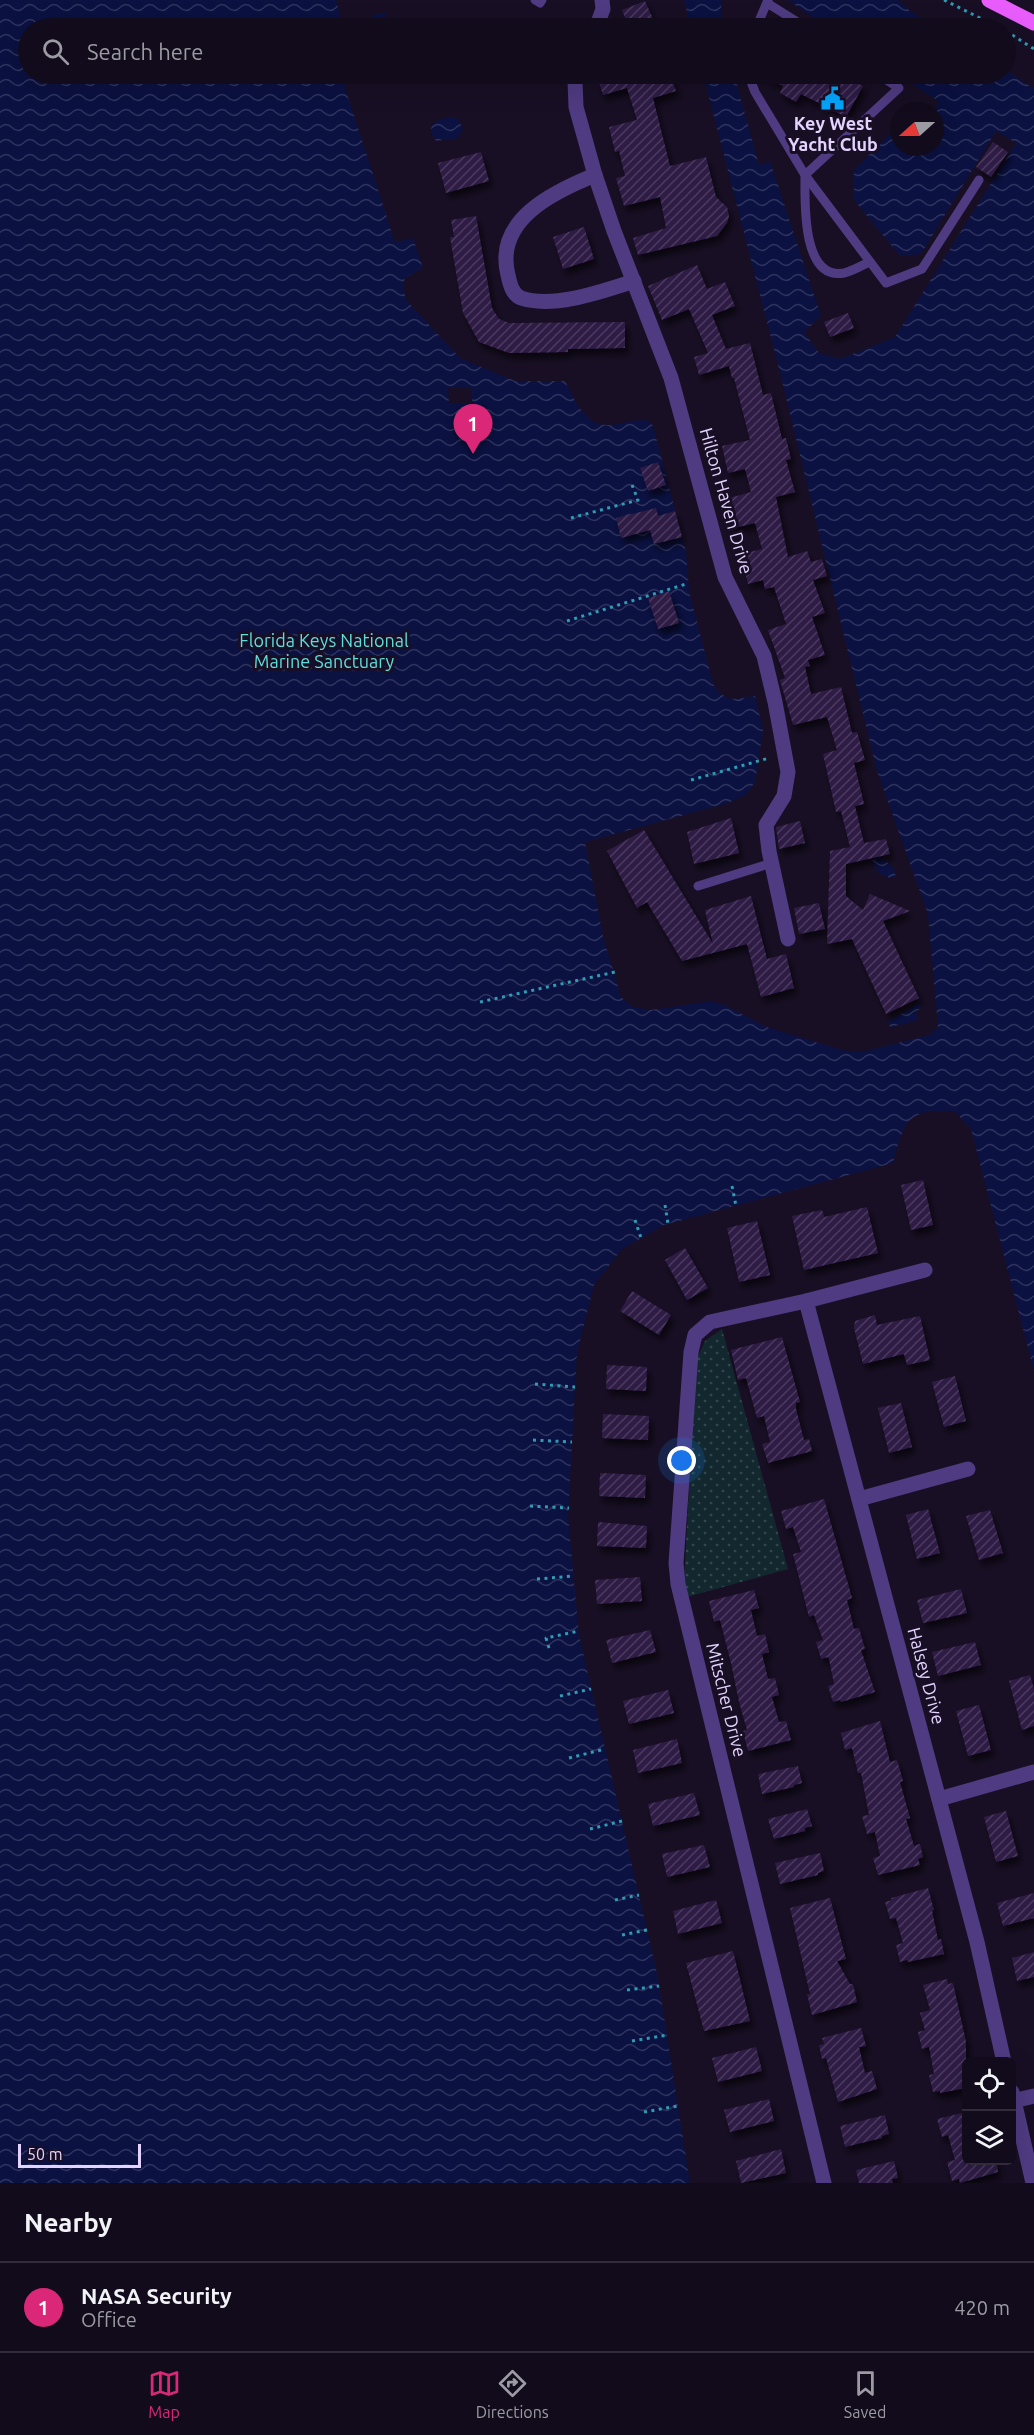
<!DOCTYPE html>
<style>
body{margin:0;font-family:Ubuntu,sans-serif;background:#1b1424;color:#f1f3f6}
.controls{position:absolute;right:18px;bottom:18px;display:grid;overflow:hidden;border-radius:9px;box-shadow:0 6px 24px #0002}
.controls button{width:54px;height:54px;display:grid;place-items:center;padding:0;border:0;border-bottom:2px solid #312b3a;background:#120b1b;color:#f1f3f6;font:30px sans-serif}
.compass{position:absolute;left:890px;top:102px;width:54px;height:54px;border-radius:50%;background:#120b1b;box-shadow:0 6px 24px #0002;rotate:249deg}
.scale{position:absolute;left:18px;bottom:15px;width:123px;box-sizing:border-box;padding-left:6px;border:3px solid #e3d3fe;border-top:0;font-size:16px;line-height:21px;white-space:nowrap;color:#e3d3fe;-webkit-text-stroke:4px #180f24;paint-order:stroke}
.you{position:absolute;left:682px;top:1461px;width:21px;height:21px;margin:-15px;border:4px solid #fff;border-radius:50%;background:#1a73e8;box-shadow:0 0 0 9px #1a73e833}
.badge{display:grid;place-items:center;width:39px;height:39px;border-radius:50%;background:#db2777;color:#fff;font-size:20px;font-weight:700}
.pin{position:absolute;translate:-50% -50px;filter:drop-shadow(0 2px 3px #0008)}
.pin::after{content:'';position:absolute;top:32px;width:21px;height:18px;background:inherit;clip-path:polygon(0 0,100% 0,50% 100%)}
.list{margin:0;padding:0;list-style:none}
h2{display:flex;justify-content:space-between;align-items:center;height:78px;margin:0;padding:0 24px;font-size:26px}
h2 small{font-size:20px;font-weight:400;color:#9c9ba3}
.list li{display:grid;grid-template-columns:39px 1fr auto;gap:18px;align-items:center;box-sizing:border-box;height:90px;padding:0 24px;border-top:2px solid #312b3a}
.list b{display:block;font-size:22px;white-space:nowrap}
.list p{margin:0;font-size:20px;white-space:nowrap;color:#9c9ba3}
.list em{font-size:20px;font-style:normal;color:#9c9ba3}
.icon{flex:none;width:33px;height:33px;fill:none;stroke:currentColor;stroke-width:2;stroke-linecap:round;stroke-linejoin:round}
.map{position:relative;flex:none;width:1034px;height:2183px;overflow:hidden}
.search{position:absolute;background:#120b1b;box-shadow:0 6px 24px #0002;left:18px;right:18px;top:18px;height:66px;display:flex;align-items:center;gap:15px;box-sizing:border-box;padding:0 21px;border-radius:33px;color:#9c9ba3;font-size:22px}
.sheet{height:168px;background:#120b1b}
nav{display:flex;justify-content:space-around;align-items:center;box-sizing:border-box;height:84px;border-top:2px solid #312b3a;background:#120b1b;font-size:16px;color:#9c9ba3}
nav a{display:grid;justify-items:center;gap:3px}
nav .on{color:#db2777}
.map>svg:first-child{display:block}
.grass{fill:url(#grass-dots)}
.water{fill:url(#water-waves)}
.pier{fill:#180f24}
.building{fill:url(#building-hatch);filter:url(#shadow)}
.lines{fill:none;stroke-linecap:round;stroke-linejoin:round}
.path{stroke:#319bb4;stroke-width:3;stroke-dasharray:3 4.5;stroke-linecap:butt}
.lane{stroke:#4f3b82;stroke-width:9}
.street{stroke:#4f3b82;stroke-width:15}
.primary{stroke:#e95cfc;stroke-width:15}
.labels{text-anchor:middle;stroke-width:6;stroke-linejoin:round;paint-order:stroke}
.poi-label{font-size:18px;font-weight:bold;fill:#e3d3fe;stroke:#180f24}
.street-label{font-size:18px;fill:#e3d3fe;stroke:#180f24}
.park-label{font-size:18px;fill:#5fdddd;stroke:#180f24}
</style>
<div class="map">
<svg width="1034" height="2183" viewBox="0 0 1034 2183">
<defs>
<pattern id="grass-dots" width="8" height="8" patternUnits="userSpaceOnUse" patternTransform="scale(1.5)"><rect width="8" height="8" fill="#12282e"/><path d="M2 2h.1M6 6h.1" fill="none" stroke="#34464d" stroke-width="1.8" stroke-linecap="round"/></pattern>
<pattern id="water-waves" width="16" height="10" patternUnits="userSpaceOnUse" patternTransform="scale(1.5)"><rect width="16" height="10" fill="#0b1141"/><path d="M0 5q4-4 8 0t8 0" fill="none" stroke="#2e335e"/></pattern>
<pattern id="building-hatch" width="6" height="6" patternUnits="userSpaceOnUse" patternTransform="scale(1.5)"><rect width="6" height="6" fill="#2e1b45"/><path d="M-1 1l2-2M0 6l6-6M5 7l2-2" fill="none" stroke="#4c3b61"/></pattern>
<filter id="shadow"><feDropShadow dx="3.5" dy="6" stdDeviation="3" flood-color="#0009"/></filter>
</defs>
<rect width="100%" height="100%" fill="#180f24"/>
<path class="grass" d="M722 1329 788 1569 687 1597 684 1582 696 1360 705 1341Z"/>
<g class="water">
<path d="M0 0H336L341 19 353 28H28V74H343L347 94 395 242 413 238 423 268 405 278 403 285 406 300 460 358 515 381H565C577 403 586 431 617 424 628 422 638 419 649 421L653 426 686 552 689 591 713 684C727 704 733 699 755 696L763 730 755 782 746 795 728 803 585 842 603 936 621 997 633 1007 651 1010 711 1001 727 1006 764 1026 842 1050 862 1052 929 1035 938 1027 928 914 877 771 778 365 703 74H734L759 165 770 161 821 316 804 332 819 353 840 359 895 337 1016 143 996 131 921 254 900 256 854 200V170L899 125V147H935V111H933L940 102 897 74H1006V70L1034 89V1371L971 1129 955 1112C908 1107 904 1121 893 1163L664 1225 621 1250 594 1285 577 1353 568 1516 579 1635 658 1978 690 2183H0Z"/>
<path d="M684 0H721L722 28H691Z"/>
<path d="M788 0H898L910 11 939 28H828Z"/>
<path d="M386 12 382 28H360L373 15Z"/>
<path d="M452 117 458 119 463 129 458 138 436 141 431 133C430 120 442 119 452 117Z"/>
<path d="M879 857 891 865 896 873 894 878C883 878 875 871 871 861Z"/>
<path d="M919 1003 921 1008 916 1012 918 1020 915 1021 890 1027 888 1022Z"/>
</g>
<path class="pier" d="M448 388H472V404H449Z"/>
<g class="building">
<path d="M645 1 657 28H629L622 10Z"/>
<path d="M616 74H670L676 91 653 98 670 166 706 157 716 197 727 207 729 216 727 223 717 236 638 255 633 238 666 228 660 197 624 206 616 178 625 176 619 151 615 152 609 127 637 120 627 88 603 95 598 79Z"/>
<path d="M760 74H838L863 86 846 117 801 94 796 102 780 93 783 86Z"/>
<path d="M993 142 1008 152 991 177 976 167Z"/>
<path d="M481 152 489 181 446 193 438 163Z"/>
<path d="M476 216 492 308 499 319 509 323 625 322V348L568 349V352L509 353 479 342 463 313 450 237H454L451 220Z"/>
<path d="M584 227 594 259 563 269 553 237Z"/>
<path d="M697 265 707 289 725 282 735 306 712 315 726 349 750 343 763 395 771 393 782 439 786 438 791 459 786 460 795 492 776 497 788 557 807 551 811 562 822 559 827 576 813 580 825 613 812 617 825 655 808 660 810 666 805 667 811 694 841 687 852 733 857 732 865 760 854 763 864 804 855 806 864 843 886 839 890 854 846 864V896L863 910 870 894 910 911 883 921 919 998 886 1014 852 939 827 944 830 851 850 847 841 811 836 812 823 754 837 750 827 717 793 725 780 680 785 678 768 630 786 624 774 587 765 589 763 580 748 584 741 554 762 549 755 523 730 529 722 500 751 492 745 469 728 473 722 446 750 440 734 378H732L729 366 699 375 694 357 708 353 689 309 662 320 648 286Z"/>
<path d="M848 313 854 328 830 337 824 322Z"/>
<path d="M658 462 666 485 648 491 640 468Z"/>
<path d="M656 508 658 516 675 511 682 537 654 544 650 530 621 538 616 518Z"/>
<path d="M669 591 679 623 658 629 648 598Z"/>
<path d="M731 818 739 853 694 864 687 832Z"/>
<path d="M800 821 805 843 779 849 776 827Z"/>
<path d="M644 830 713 944 705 910 751 896 767 959 786 954 794 988 761 997 747 944 682 961 647 902 637 908 607 851Z"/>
<path d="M819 903 825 929 799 934 794 908Z"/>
<path d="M923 1180 933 1225 911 1230 901 1185Z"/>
<path d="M867 1207 878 1253 804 1270 792 1216 822 1210 824 1217Z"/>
<path d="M757 1221 770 1275 739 1282 727 1228Z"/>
<path d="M685 1248 708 1288 687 1300 665 1260Z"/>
<path d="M632 1291 671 1315 659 1335 620 1311Z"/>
<path d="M875 1315 877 1325 920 1316 930 1360 907 1365 904 1354 863 1364 854 1328 855 1321Z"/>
<path d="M782 1337 800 1402 796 1403V1409L804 1440 809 1439 812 1451 768 1463 762 1444 770 1442 764 1416 757 1418 746 1378 738 1380 731 1350Z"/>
<path d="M607 1365 647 1367 646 1391 606 1389Z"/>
<path d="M955 1376 966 1421 944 1427 932 1382Z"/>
<path d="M901 1403 912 1447 889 1453 878 1408Z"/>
<path d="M603 1414 649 1416 648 1440 602 1438Z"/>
<path d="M600 1473 646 1475 645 1498 599 1496Z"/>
<path d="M824 1499 852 1598 847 1600 854 1629 859 1628 865 1649 861 1650 875 1692 841 1702 840 1700 833 1702 828 1686 834 1684 829 1659 828 1657 821 1659 816 1642 823 1640 814 1615 809 1617 793 1554 801 1552 793 1527 786 1529 781 1511Z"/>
<path d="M928 1509 940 1553 917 1559 906 1515Z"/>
<path d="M990 1510 1003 1553 979 1560 966 1516Z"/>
<path d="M598 1522 647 1526 646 1548 597 1546Z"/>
<path d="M640 1577 642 1601 597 1604 595 1580Z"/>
<path d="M961 1589 967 1613 923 1623 917 1600Z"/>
<path d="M754 1590 759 1608 751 1610 757 1636 765 1634 769 1652 762 1654 768 1679 775 1678 779 1695 772 1697 779 1722 786 1721 791 1740 748 1751 743 1731 747 1730 739 1702 731 1663 720 1620 714 1622 709 1601Z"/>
<path d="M650 1630 656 1652 612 1663 606 1640Z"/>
<path d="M975 1642 981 1665 938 1676 932 1652Z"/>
<path d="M1030 1675 1034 1689V1726L1022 1730 1009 1681Z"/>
<path d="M668 1690 674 1713 629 1724 623 1701Z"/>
<path d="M979 1705 991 1750 968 1756 956 1711Z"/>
<path d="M880 1721 890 1762 897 1760 903 1781 900 1782 910 1818 906 1819 914 1846 920 1844 923 1857 918 1859 920 1865 878 1875 873 1858 880 1856 875 1832 867 1834 862 1816 869 1815 861 1773H858L852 1748 845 1750 841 1733Z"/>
<path d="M677 1739 682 1763 638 1773 633 1750Z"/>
<path d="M798 1766 802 1783 794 1785V1787L762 1794 758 1774Z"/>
<path d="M694 1793 700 1815 653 1826 648 1804Z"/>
<path d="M807 1809 812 1826 805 1828V1831L774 1839 768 1819Z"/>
<path d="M1006 1811 1018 1856 996 1862 984 1817Z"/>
<path d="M704 1845 710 1867 667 1877 662 1854Z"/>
<path d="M820 1853 824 1871 818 1873V1875L780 1884 775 1863Z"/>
<path d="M928 1888 934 1910H932L938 1940 941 1939 944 1954 908 1962 907 1960 900 1962 896 1945 903 1943 896 1918 890 1919 885 1902 892 1900 891 1898Z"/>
<path d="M1034 1893V1918L1003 1926 997 1903Z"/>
<path d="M830 1898 846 1959 837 1961 850 1984H853L857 2002 812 2015 807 1994H810L790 1908Z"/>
<path d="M716 1900 722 1923 678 1934 673 1911Z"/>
<path d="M733 1951 750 2021 704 2031 686 1963Z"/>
<path d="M1034 1952V1977L1017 1981 1012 1958Z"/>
<path d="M947 1979 948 1984 953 1983 966 2042V2088L940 2093V2091L933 2092 929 2075 934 2074 929 2047 922 2049 918 2032 925 2030 920 2013 930 2010 923 1985Z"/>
<path d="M861 2028 866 2046 859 2047 865 2073 872 2071 877 2089 838 2102 826 2058 822 2059 819 2045 824 2044 822 2038Z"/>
<path d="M756 2047 762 2071 718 2082 712 2058Z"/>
<path d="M769 2099 774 2121 730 2132 724 2110Z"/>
<path d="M966 2112V2160H996L998 2172 960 2183 959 2179 952 2181 947 2162 955 2160 948 2135 942 2137 937 2119Z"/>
<path d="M885 2115 889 2134 882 2136V2138L845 2147 840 2126Z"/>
<path d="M781 2149 786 2173 741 2183 736 2161Z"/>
<path d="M894 2161 898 2178 892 2179 893 2183H859L856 2170Z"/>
</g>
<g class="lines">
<g class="path">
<path d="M944 0 1000 28"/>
<path d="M1006 31 1034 49"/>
<path d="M571 518 638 500 632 485 636 483"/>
<path d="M567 621 686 584"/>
<path d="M691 780 769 758"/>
<path d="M480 1002 615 972"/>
<path d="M732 1186 736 1206"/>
<path d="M665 1205 668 1224"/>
<path d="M635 1220 641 1238"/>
<path d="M535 1384 575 1387"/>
<path d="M533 1440 572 1442"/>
<path d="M530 1506 569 1508"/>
<path d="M537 1579 574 1576"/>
<path d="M549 1648 546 1638 579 1631"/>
<path d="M560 1696 591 1689"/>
<path d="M569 1758 605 1749"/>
<path d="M590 1829 622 1821"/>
<path d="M615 1900 639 1895"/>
<path d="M622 1935 647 1930"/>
<path d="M627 1990 659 1986"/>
<path d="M632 2041 667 2035"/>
<path d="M644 2112 678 2106"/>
</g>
<g class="lane">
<path d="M535 0 540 3 542 0"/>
<path d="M767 3 807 28"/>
<path d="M756 28 768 0"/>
<path d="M748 74 755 92 805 175 886 283 922 269 979 180"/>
<path d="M870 262C862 265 853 271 844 273 801 281 805 199 805 175L899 88 877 74"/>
<path d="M698 886 772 863"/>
</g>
<g class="street">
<path d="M596 28 603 9 602 0"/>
<path d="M578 74 575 81 576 107 595 175 614 231 671 378 725 577 764 656 775 702 788 772 784 796 766 825 769 851 788 939"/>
<path d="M595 175C553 192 494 220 508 275 510 284 512 294 521 298 553 309 603 291 634 281"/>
<path d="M806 1301 977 1942 1004 2062"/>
<path d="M859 1499 968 1469"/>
<path d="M939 1799 1034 1772"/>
<path d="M1012 2092 1033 2183"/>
<path d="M1013 2101 1034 2096"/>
<path d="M824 2183 678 1584 676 1563 691 1352 695 1335 710 1322 806 1301 925 1270"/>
</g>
<path class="primary" d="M989 0 1034 23"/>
</g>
<defs>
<symbol id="civic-bare" viewBox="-9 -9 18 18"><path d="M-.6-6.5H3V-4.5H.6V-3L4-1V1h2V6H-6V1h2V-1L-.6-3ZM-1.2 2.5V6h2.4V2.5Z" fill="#04a3f9" stroke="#180f24" stroke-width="2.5" paint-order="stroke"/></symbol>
</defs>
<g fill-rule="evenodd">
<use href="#civic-bare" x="816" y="82" width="33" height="33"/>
</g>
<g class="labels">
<g class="poi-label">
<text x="833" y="130">Key West<tspan x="833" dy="21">Yacht Club</tspan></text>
</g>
<g class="street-label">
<text transform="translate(726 501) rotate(74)" y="6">Hilton Haven Drive</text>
<text transform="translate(926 1676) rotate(75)" y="6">Halsey Drive</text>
<text transform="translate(726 1700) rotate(76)" y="6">Mitscher Drive</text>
</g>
<g class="park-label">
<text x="324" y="647">Florida Keys National<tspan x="324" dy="21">Marine Sanctuary</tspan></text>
</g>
</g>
</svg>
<div class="controls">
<button><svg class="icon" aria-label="locate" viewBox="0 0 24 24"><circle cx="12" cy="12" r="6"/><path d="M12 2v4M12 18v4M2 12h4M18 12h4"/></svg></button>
<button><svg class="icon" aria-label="layers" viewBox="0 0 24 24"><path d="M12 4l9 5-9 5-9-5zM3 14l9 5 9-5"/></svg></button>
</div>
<svg class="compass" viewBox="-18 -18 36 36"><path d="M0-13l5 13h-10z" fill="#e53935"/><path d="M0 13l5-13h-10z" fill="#9c9ba3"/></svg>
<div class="scale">50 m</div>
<div class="you"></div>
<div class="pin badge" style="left:473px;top:454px">1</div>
<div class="search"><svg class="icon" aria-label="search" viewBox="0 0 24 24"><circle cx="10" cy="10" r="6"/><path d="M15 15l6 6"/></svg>Search here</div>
</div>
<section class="sheet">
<h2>Nearby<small></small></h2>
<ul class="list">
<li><span class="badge">1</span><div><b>NASA Security</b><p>Office</p></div><em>420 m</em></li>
</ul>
</section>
<nav>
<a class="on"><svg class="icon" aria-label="map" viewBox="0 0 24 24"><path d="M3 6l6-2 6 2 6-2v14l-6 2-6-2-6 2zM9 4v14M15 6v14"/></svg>Map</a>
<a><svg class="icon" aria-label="directions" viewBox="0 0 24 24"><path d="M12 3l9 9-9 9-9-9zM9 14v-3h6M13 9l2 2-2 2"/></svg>Directions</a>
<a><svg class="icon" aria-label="saved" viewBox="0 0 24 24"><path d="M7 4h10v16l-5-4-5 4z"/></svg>Saved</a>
</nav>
